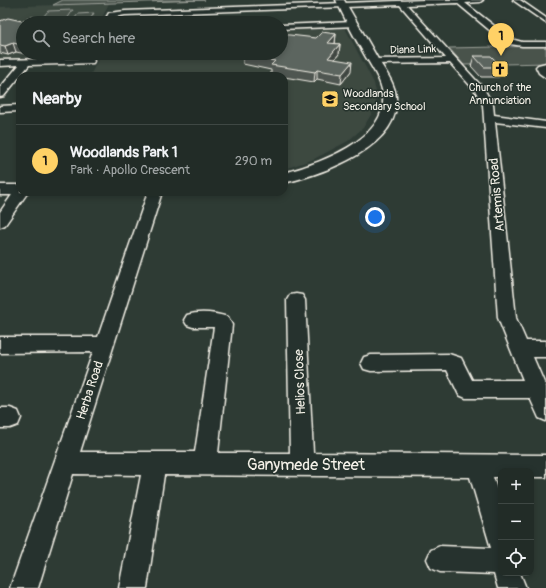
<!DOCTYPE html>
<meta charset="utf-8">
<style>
body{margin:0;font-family:Pangolin,sans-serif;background:#2a342f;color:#f1f3f6}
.controls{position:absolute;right:12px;bottom:12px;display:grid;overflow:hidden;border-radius:8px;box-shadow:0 2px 6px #0003}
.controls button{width:36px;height:36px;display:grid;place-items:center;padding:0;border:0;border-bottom:1px solid #3f4844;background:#222c27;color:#f1f3f6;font:20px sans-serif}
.you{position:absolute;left:375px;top:217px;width:14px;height:14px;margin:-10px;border:3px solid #fff;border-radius:50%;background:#1a73e8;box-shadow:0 0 0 6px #1a73e833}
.badge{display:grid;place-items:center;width:26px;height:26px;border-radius:50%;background:#ffd166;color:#111;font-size:13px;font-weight:700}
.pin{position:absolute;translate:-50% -33px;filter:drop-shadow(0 1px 2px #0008)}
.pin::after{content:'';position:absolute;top:21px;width:14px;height:12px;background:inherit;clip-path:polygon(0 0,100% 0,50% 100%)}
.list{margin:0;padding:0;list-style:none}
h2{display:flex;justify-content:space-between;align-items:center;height:52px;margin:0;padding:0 16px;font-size:17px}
h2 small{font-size:13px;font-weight:400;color:#a2a7a7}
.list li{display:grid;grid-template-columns:26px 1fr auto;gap:12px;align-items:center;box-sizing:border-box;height:72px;padding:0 16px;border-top:1px solid #3f4844}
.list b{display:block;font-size:15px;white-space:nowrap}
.list p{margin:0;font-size:13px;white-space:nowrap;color:#a2a7a7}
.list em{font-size:13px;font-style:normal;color:#a2a7a7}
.icon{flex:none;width:22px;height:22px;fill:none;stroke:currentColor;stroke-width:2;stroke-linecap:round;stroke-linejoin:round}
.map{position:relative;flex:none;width:546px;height:588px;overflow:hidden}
.search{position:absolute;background:#222c27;box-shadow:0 2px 6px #0003;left:16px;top:16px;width:272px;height:44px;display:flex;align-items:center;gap:10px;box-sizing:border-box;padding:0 14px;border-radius:22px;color:#a2a7a7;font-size:15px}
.panel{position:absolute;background:#222c27;box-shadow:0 2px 6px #0003;left:16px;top:72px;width:272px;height:124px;border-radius:12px}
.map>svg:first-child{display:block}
.built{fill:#3c4841}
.green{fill:#48524c;stroke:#9ea29a}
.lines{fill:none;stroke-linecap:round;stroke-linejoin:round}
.street-casing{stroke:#f4f1e8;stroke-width:3}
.secondary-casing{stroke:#f4f1e8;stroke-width:3}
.street{fill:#26332d;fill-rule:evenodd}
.secondary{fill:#26332d;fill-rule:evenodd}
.wall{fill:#4f5751;stroke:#f4f1e8}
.shaded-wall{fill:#404742;stroke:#f4f1e8}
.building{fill:#5c655e;stroke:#f4f1e8}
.labels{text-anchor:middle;stroke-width:3;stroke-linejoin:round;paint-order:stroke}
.far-street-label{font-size:11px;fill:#f4f1e8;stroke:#26332d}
.far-poi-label{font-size:11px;fill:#f4f1e8;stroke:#26332d}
.street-label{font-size:13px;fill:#f4f1e8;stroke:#26332d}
.near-street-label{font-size:16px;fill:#f4f1e8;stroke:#26332d}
</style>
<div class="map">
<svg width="546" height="588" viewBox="0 0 546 588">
<rect width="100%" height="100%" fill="#2e3b34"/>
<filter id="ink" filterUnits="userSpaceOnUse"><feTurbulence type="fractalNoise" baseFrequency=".025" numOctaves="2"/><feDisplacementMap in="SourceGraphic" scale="8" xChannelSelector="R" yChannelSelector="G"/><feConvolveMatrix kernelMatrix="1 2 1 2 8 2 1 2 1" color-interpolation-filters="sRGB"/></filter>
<g filter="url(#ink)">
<g class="built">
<path d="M109 3 100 23H23V53H85L84 56 74 59 0 60V7Z"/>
<path d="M339 27 345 28 374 83 377 96 375 108 363 128 348 141 314 159 284 169V76H90L101 53H281V29Z"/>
</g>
<g class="green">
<path d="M63 0H205L53 5Z"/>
<path d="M73 10 65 22 38 23 48 11Z"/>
<path d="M94 13 88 23H71L78 14Z"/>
<path d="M546 46V63L464 65 449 48Z"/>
</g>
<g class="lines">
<defs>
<g id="street">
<path d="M424 0H483L480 2 465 3 511 39 522 42H546V46H522L505 43 457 3 407 5 484 89 493 105 494 115 546 122V128L495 122 516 318 526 341H546V357H533L546 387V421L539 418 530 398H466L459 395 447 370 371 371 364 369 361 363 364 357 371 355 449 354 461 358 472 380H523L498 318 483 105 476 92 450 63 371 64 370 62 371 60 374 59 446 58 400 5 125 15 115 17 111 23H103L109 13 125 11Z"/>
<path d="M513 0H520L546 18V23Z"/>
<path d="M353 22H356V26L281 29V25Z"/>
<path d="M90 58 93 59 94 61 93 63 29 65 4 96 0 97V88L19 65 0 66V60Z"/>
<path d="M546 63V78L539 73 536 67 538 65Z"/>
<path d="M20 105V111L0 112V106Z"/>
<path d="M20 188V192H28L5 225 0 227V212L16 189Z"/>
<path d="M148 192H162L80 452H195L214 327H193L187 325 184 320 187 315C200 311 215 313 228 317L232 325 218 453H290L287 300 290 295 296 294 302 295 305 300 313 453 546 455V477H531V471H501V477H493L501 501V573H520L526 588H498L494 574 440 572 431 568 427 559 431 550 440 546 491 548 470 477 164 475 147 588H119L141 475 73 474 38 588H10L93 352 0 353V337H98Z"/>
<path d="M0 408H10L18 411 21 418 18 425 10 428H0Z"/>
</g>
<g id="secondary">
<path d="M336 0H344C356 21 368 41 379 61 386 72 395 84 396 97 402 147 322 174 284 183V173C318 164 387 140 383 96 382 80 370 65 363 52 353 35 344 17 336 0Z"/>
<path d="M0 185H20V192H27L20 195H0Z"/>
</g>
</defs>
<use href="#street" class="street-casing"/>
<use href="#secondary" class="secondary-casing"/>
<use href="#street" class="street"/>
<use href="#secondary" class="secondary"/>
</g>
<g class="wall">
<path d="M0 21H22L23 23V53H35L32 55 16 52 8 55 0 53Z"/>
<path d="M336 34 335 44H340L339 54 335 59 351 71 341 84 317 79 314 82 284 77V76H277L271 75V70L243 64V55Z"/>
<path d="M474 56 502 67 499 77H481L471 66Z"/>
</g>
<g class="shaded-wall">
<path d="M336 34 335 43 327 52 328 43Z"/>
<path d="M13 43 16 52 8 55 5 46Z"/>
<path d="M340 44 339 54 327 68 328 58Z"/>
<path d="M352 62 351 71 341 84 342 74Z"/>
<path d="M317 70V79L314 82 315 72Z"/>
</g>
<g class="building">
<path d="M31 17 80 22 78 23H23V45L13 43 5 46 0 45V21L8 18 22 21Z"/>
<path d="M322 32 336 34 328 43 340 44 328 58 352 62 342 74 317 70 315 72 271 65 275 61 243 55 245 53H281V34L316 38Z"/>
<path d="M474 56H491L502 67H484Z"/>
</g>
</g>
<defs>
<symbol id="church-square" viewBox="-11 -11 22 22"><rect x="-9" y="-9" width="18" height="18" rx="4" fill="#ffd166" stroke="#26332d"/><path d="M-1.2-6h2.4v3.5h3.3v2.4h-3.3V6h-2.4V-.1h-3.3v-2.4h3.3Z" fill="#111"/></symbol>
<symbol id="school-square" viewBox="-11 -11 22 22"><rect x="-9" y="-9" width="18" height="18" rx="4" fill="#ffd166" stroke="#26332d"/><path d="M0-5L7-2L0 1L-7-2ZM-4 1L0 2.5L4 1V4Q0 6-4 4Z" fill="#111"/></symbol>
</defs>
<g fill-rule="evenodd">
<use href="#church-square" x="490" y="59" width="20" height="20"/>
<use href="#school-square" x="320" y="89" width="20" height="20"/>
</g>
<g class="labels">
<g class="far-street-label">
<text transform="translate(413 49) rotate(-2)" y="4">Diana Link</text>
</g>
<g class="far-poi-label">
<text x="500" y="91">Church of the<tspan x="500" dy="13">Annunciation</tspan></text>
<text x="343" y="97" text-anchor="start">Woodlands<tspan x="343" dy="13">Secondary School</tspan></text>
</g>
<g class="street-label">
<text transform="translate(496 195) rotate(-95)" y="5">Artemis Road</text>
<text transform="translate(299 382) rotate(-92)" y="5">Helios Close</text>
<text transform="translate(89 390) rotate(-72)" y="5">Herba Road</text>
</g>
<g class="near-street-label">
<text x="306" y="470">Ganymede Street</text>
</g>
</g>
</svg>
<div class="controls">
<button>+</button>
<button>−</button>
<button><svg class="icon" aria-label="locate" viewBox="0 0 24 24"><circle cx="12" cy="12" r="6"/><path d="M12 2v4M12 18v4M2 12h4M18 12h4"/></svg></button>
</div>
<div class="you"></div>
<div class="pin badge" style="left:501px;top:56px">1</div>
<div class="search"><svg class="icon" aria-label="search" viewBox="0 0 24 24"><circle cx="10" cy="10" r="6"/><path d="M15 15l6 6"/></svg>Search here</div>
<section class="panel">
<h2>Nearby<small></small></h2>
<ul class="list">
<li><span class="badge">1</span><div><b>Woodlands Park 1</b><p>Park · Apollo Crescent</p></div><em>290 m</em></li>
</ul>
</section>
</div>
